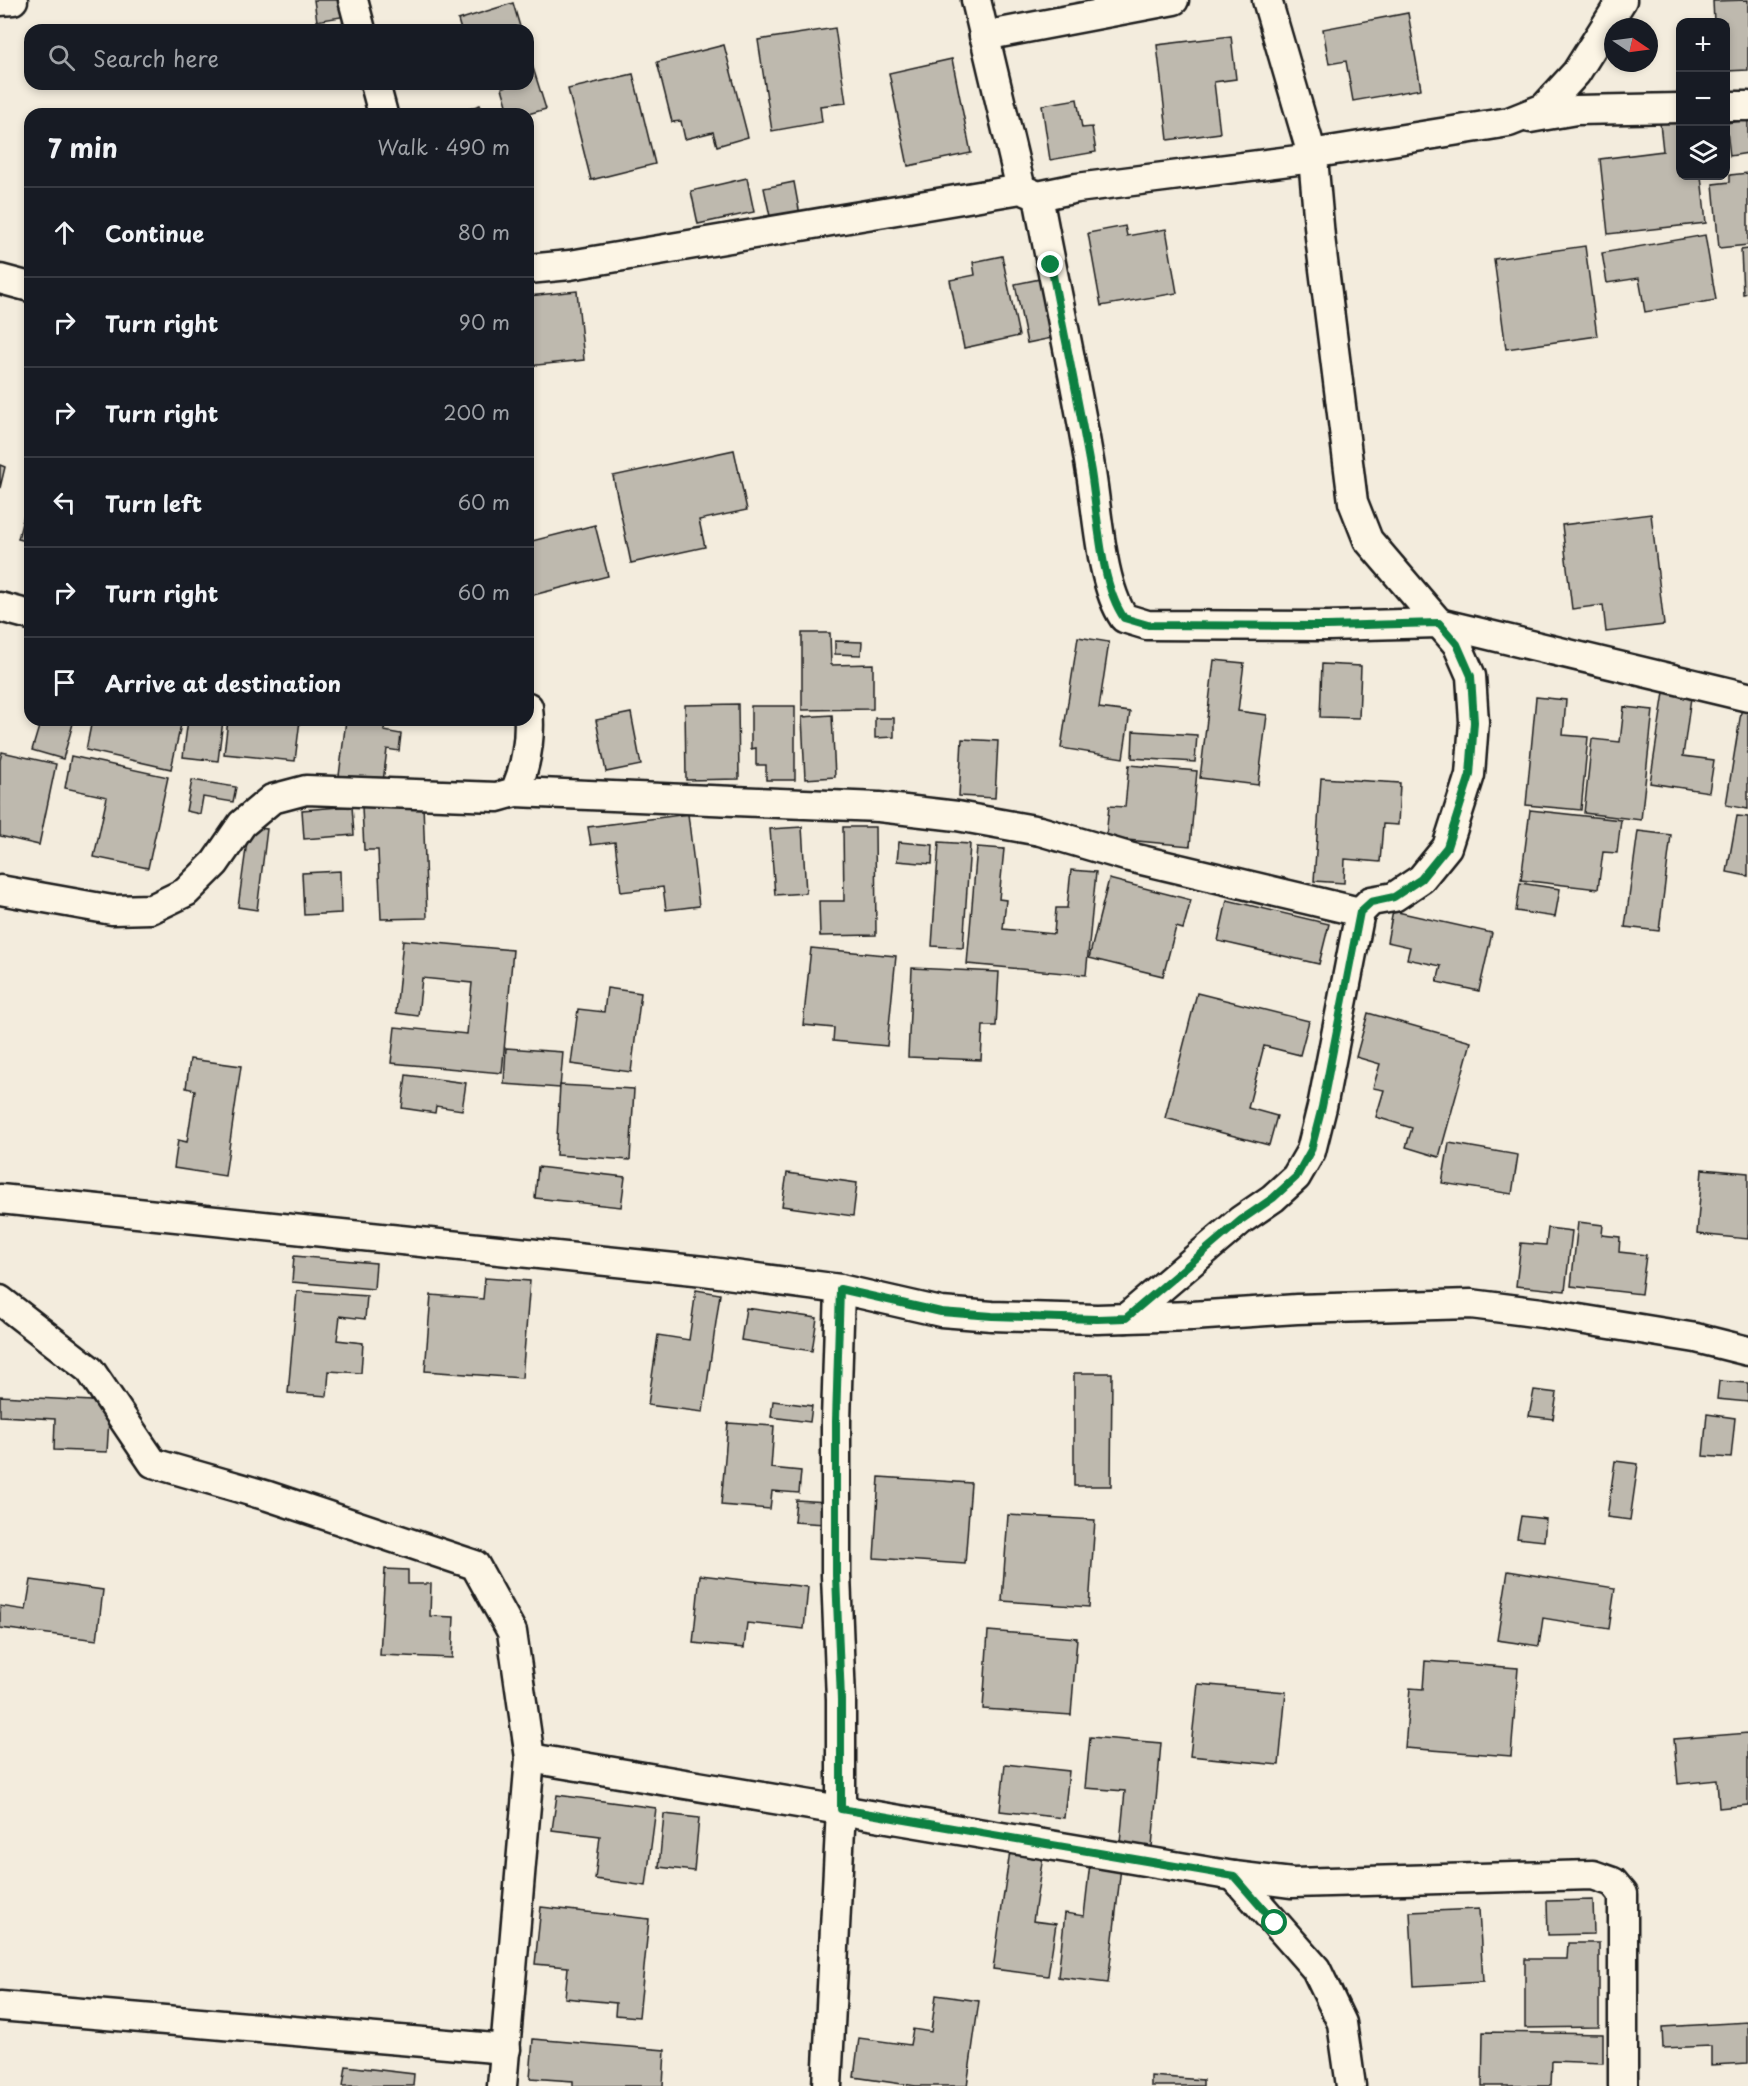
<!DOCTYPE html>
<meta charset="utf-8">
<style>
body{margin:0;font-family:"Playpen Sans",sans-serif;background:#20242c;color:#f1f3f6}
.controls{position:absolute;right:18px;top:18px;display:grid;overflow:hidden;border-radius:12px;box-shadow:0 3px 9px #0003}
.controls button{width:54px;height:54px;display:grid;place-items:center;padding:0;border:0;border-bottom:2px solid #363941;background:#171b24;color:#f1f3f6;font:30px sans-serif}
.compass{position:absolute;left:1604px;top:18px;width:54px;height:54px;border-radius:50%;background:#171b24;box-shadow:0 3px 9px #0003;rotate:103deg}
.stop{position:absolute;width:18px;height:18px;margin:-14px;border:4px solid #0b8043;border-radius:50%;background:#fff}
.stop.end{background:#0b8043;border-color:#fff;box-shadow:0 2px 6px #0008}
.list{margin:0;padding:0;list-style:none}
h2{display:flex;justify-content:space-between;align-items:center;height:78px;margin:0;padding:0 24px;font-size:26px}
h2 small{font-size:20px;font-weight:400;color:#9ea1a6}
.list li{display:grid;grid-template-columns:39px 1fr auto;gap:18px;align-items:center;box-sizing:border-box;height:90px;padding:0 24px;border-top:2px solid #363941}
.list b{display:block;font-size:22px;white-space:nowrap}
.list em{font-size:20px;font-style:normal;color:#9ea1a6}
.icon{flex:none;width:33px;height:33px;fill:none;stroke:currentColor;stroke-width:2;stroke-linecap:round;stroke-linejoin:round}
.map{position:relative;flex:none;width:1748px;height:2086px;overflow:hidden}
.search{position:absolute;background:#171b24;box-shadow:0 3px 9px #0003;left:24px;top:24px;width:510px;height:66px;display:flex;align-items:center;gap:15px;box-sizing:border-box;padding:0 21px;border-radius:18px;color:#9ea1a6;font-size:22px}
.panel{position:absolute;background:#171b24;box-shadow:0 3px 9px #0003;left:24px;top:108px;width:510px;height:618px;border-radius:18px}
.map>svg:first-child{display:block}
.building{fill:#beb9ae;stroke:#1c1c1c;stroke-width:1.5}
.lines{fill:none;stroke-linecap:round;stroke-linejoin:round}
.street-casing{stroke:#1c1c1c;stroke-width:33}
.street{stroke:#fcf5e5;stroke-width:28}
.route{stroke:#0b8043;stroke-width:8}
</style>
<div class="map">
<svg width="1748" height="2086" viewBox="0 0 1748 2086">
<rect width="100%" height="100%" fill="#f3ecdd"/>
<filter id="ink" filterUnits="userSpaceOnUse"><feTurbulence type="fractalNoise" baseFrequency=".0167" numOctaves="2"/><feDisplacementMap in="SourceGraphic" scale="12" xChannelSelector="R" yChannelSelector="G"/><feConvolveMatrix kernelMatrix="1 2 1 2 8 2 1 2 1" color-interpolation-filters="sRGB"/></filter>
<g filter="url(#ink)">
<g class="building">
<path d="M314 0H345L347 16 317 21Z"/>
<path d="M1748 0V70L1726 71V22H1714L1713 1Z"/>
<path d="M513 3 521 30H461L458 20Z"/>
<path d="M1408 13 1421 89 1353 101 1346 61 1329 64 1323 29Z"/>
<path d="M835 28 846 103 820 106 822 122 772 131 758 40Z"/>
<path d="M1231 36 1236 79 1214 82 1220 133 1168 140 1157 45Z"/>
<path d="M724 45 748 137 717 146 713 132 685 139 681 121 672 122 657 62Z"/>
<path d="M528 52 546 109 528 114H498L496 109 507 105 502 88 507 86V84H528Z"/>
<path d="M952 59 971 153 908 166 889 73Z"/>
<path d="M633 74 655 164 591 180 568 89Z"/>
<path d="M1077 99 1082 128 1092 127 1096 152 1050 160 1042 105Z"/>
<path d="M480 105 483 114H459V112Z"/>
<path d="M1680 111V176H1701L1706 223 1608 234 1600 159 1663 151 1659 114Z"/>
<path d="M1748 120V153L1730 156 1726 123Z"/>
<path d="M1748 173V245L1719 248 1713 184 1730 182V175Z"/>
<path d="M747 178 754 212 698 224 691 191Z"/>
<path d="M794 182 800 215 771 221 764 188Z"/>
<path d="M1125 226 1127 236 1166 229 1177 293 1101 306 1088 233Z"/>
<path d="M1705 235 1716 300 1645 312 1639 278 1607 283 1602 253Z"/>
<path d="M1585 246 1597 336 1506 349 1494 259Z"/>
<path d="M1748 249V293L1743 294 1741 250Z"/>
<path d="M1002 256 1019 336 964 348 950 280 975 275 973 262Z"/>
<path d="M1040 279 1052 338 1027 343 1015 284Z"/>
<path d="M577 291 584 360 528 366V296Z"/>
<path d="M734 450 747 510 699 520 705 547 631 563 613 476Z"/>
<path d="M0 465 5 467 0 488Z"/>
<path d="M30 491V542L18 539Z"/>
<path d="M1651 514 1664 625 1606 632 1603 605 1572 609 1562 525Z"/>
<path d="M595 525 608 576 533 595 528 574V542Z"/>
<path d="M802 633H830L831 665 873 664V709L802 710Z"/>
<path d="M1078 637 1109 642 1099 708 1130 712 1123 758 1061 748Z"/>
<path d="M835 641 862 642 861 655 835 654Z"/>
<path d="M1214 660 1244 663 1238 711 1267 715 1258 785 1200 778Z"/>
<path d="M1322 664 1361 666 1359 718 1320 717Z"/>
<path d="M1665 686 1692 690 1683 756 1714 760 1709 792 1650 783Z"/>
<path d="M1536 697 1566 700 1563 735 1588 737 1581 810 1526 805Z"/>
<path d="M738 704 739 779 686 780 685 705Z"/>
<path d="M751 706H795V780H766V765H756V748L751 749Z"/>
<path d="M1742 706 1748 707V809L1726 805Z"/>
<path d="M1624 707 1653 710 1641 820 1584 813 1592 739 1620 742Z"/>
<path d="M631 713 641 765 606 772 596 720Z"/>
<path d="M832 715 835 777 805 779 802 717Z"/>
<path d="M875 718H894V737L875 738Z"/>
<path d="M41 720H74L63 759 32 750Z"/>
<path d="M92 720H182L171 769 86 750Z"/>
<path d="M188 720H223L218 761 183 757Z"/>
<path d="M228 720H300L295 761 224 754Z"/>
<path d="M346 720H385L384 731 401 734 399 751 387 749 383 782 339 776Z"/>
<path d="M1133 731 1197 735 1195 762 1132 758Z"/>
<path d="M962 739 998 741 995 798 959 796Z"/>
<path d="M2 752 56 764 39 845 0 836V760Z"/>
<path d="M71 756 168 777 148 868 94 857 107 797 65 788Z"/>
<path d="M1129 765 1197 771 1190 846 1106 838 1109 806 1125 807Z"/>
<path d="M1321 778 1400 783 1398 825 1383 824 1380 862 1345 859 1344 883 1314 881Z"/>
<path d="M192 780 236 787 233 802 203 797 200 814 186 811Z"/>
<path d="M423 804 427 918 381 919 378 850H364L362 807Z"/>
<path d="M352 806 354 835 304 839 302 810Z"/>
<path d="M1530 810 1621 820 1617 853 1603 852 1598 889 1521 880Z"/>
<path d="M688 814 699 906 666 910 663 887 621 892 615 842 591 845 588 827Z"/>
<path d="M1737 816 1748 817V876L1727 872Z"/>
<path d="M249 827 267 829 257 910 238 907Z"/>
<path d="M802 827 806 893 775 895 770 829Z"/>
<path d="M843 827H875L876 935 820 936 819 901H844Z"/>
<path d="M1638 831 1671 835 1659 931 1625 927Z"/>
<path d="M899 842 933 845 932 864 897 861Z"/>
<path d="M939 842 970 844 963 948 932 946Z"/>
<path d="M977 847 1004 849 999 899 1006 900 1003 929 1054 934 1056 908H1067L1071 870 1096 872 1086 975 967 964Z"/>
<path d="M340 871 341 913 304 915 302 873Z"/>
<path d="M1109 879 1191 900 1183 929 1176 927 1163 976 1089 958Z"/>
<path d="M1520 883 1560 889 1555 917 1516 911Z"/>
<path d="M1227 900 1329 924 1319 964 1218 941Z"/>
<path d="M1393 911 1492 933 1479 991 1437 982 1441 966 1407 959 1410 947 1387 942Z"/>
<path d="M403 940 513 950 502 1073 391 1063 395 1027 467 1034 472 983 422 978 418 1016 396 1013Z"/>
<path d="M811 948 896 956 887 1046 833 1041 834 1028 803 1025Z"/>
<path d="M912 968 999 972 996 1026H983L981 1060 908 1057Z"/>
<path d="M607 988 641 993 631 1072 571 1064 578 1009 604 1012Z"/>
<path d="M1197 993 1309 1021 1300 1055 1264 1046 1248 1108 1277 1116 1269 1145 1165 1118Z"/>
<path d="M1368 1013 1471 1042 1439 1157 1406 1147 1412 1128 1376 1117 1384 1090 1373 1088 1380 1064 1356 1057Z"/>
<path d="M506 1048 563 1052 560 1088 504 1084Z"/>
<path d="M190 1059 241 1066 225 1176 174 1168 178 1140 187 1142 195 1090 186 1088Z"/>
<path d="M406 1075 466 1083 462 1110 436 1106 435 1113 402 1108Z"/>
<path d="M560 1085 634 1089 630 1160 556 1155Z"/>
<path d="M1449 1143 1518 1155 1512 1194 1442 1183Z"/>
<path d="M538 1167 625 1177 621 1207 535 1198Z"/>
<path d="M1702 1169 1748 1173V1239L1697 1234Z"/>
<path d="M787 1173 857 1183 853 1216 782 1206Z"/>
<path d="M1578 1222 1603 1225 1602 1235 1620 1237 1619 1252 1646 1255 1641 1294 1571 1286Z"/>
<path d="M1548 1228 1572 1231 1565 1291 1516 1286 1521 1243 1546 1245Z"/>
<path d="M294 1256 376 1263 374 1289 292 1282Z"/>
<path d="M485 1278 530 1281 522 1378 425 1371 431 1295 483 1299Z"/>
<path d="M696 1290 720 1294 703 1412 648 1405 658 1335 689 1340Z"/>
<path d="M297 1291 367 1296 365 1319 340 1316 337 1340 363 1343 361 1373 329 1371 327 1396 288 1393Z"/>
<path d="M746 1308 817 1318 812 1351 741 1340Z"/>
<path d="M1074 1373H1112L1111 1486H1074Z"/>
<path d="M1719 1381 1748 1383V1402L1717 1399Z"/>
<path d="M1534 1390 1557 1393 1553 1419 1529 1416Z"/>
<path d="M0 1396 110 1402 107 1452 54 1450 55 1419 0 1416Z"/>
<path d="M773 1401 812 1406 810 1422 771 1417Z"/>
<path d="M1707 1414 1735 1418 1731 1458 1703 1456Z"/>
<path d="M728 1423 774 1426 771 1468 801 1471 799 1493 772 1491 770 1509 721 1505Z"/>
<path d="M1615 1461 1638 1464 1630 1520 1607 1517Z"/>
<path d="M879 1477 971 1483 965 1564 874 1558Z"/>
<path d="M796 1500 827 1502 825 1524 794 1522Z"/>
<path d="M1008 1515 1095 1520 1089 1607 1002 1601Z"/>
<path d="M1521 1516 1546 1519 1544 1541 1517 1538Z"/>
<path d="M385 1569 408 1570V1584H431L430 1616 454 1617 452 1658 380 1655Z"/>
<path d="M1508 1571 1615 1588 1609 1629 1543 1618 1539 1646 1497 1640Z"/>
<path d="M700 1575 808 1587 804 1629 747 1623 744 1648 693 1643Z"/>
<path d="M31 1580 103 1590 97 1640 0 1628V1606L26 1610Z"/>
<path d="M988 1631 1077 1638 1071 1715 983 1709Z"/>
<path d="M1425 1661 1518 1668 1511 1756 1405 1748 1410 1688 1423 1689Z"/>
<path d="M1198 1684 1286 1692 1279 1765 1190 1756Z"/>
<path d="M1748 1733V1805L1719 1808 1717 1780 1678 1784 1674 1739Z"/>
<path d="M1090 1737 1161 1743 1152 1847 1120 1843 1125 1791 1085 1788Z"/>
<path d="M1005 1764 1069 1771 1064 1818 1000 1811Z"/>
<path d="M557 1795 656 1808 646 1886 595 1879 600 1836 552 1830Z"/>
<path d="M664 1814 699 1818 694 1871 659 1867Z"/>
<path d="M1010 1851 1043 1856 1033 1921 1056 1924 1048 1976 993 1969Z"/>
<path d="M1090 1863 1121 1867 1108 1983 1058 1977 1065 1913 1084 1916Z"/>
<path d="M1593 1900 1594 1934 1548 1935 1547 1901Z"/>
<path d="M541 1907 649 1919 639 2017 615 2015 616 2003 565 1998 568 1967 535 1964Z"/>
<path d="M1479 1909 1483 1982 1414 1986 1410 1912Z"/>
<path d="M1568 1943H1599V2027L1525 2028V1959H1567Z"/>
<path d="M936 1995 979 2001 967 2086H916L854 2077 859 2038 910 2045 913 2029 931 2032Z"/>
<path d="M1748 2022V2063L1711 2065V2046L1663 2048 1662 2027Z"/>
<path d="M1483 2032 1603 2034V2063L1552 2061 1551 2086H1482Z"/>
<path d="M533 2039 665 2050 663 2086H573V2081L530 2078Z"/>
<path d="M346 2066 414 2074 413 2086H343Z"/>
<path d="M1151 2076 1203 2080V2086H1151Z"/>
</g>
<g class="lines">
<defs>
<g id="street">
<path d="M353 0 361 30"/>
<path d="M976 0 1021 189 1038 196 1077 188 1313 158 1323 152 1509 122 1544 108 1576 73 1622 0"/>
<path d="M0 1 13 0"/>
<path d="M984 36 1174 0"/>
<path d="M375 84 383 114"/>
<path d="M1726 106H1748"/>
<path d="M1530 118 1576 110 1680 108"/>
<path d="M1038 196C1055 288 1076 380 1091 473 1098 515 1101 584 1124 618L1147 625 1327 626 1439 623 1748 697"/>
<path d="M528 269 570 265 1021 189"/>
<path d="M0 279 30 287"/>
<path d="M0 607 30 615"/>
<path d="M515 792 879 807 957 816 1040 831 1129 857 1360 912"/>
<path d="M0 890 112 910 151 909 186 892 215 863 242 824 272 799 306 790 497 797 515 792C527 764 531 737 528 707"/>
<path d="M0 1199 704 1271 840 1289 941 1312 992 1316 1097 1319 1192 1316 1297 1309 1471 1304 1542 1313 1696 1338 1748 1351"/>
<path d="M0 1300 90 1370 153 1463 268 1496 475 1565 512 1632 530 1758 502 2086"/>
<path d="M1126 1318 1241 1220 1273 1198 1296 1177 1311 1151 1322 1107 1360 912 1371 901 1394 897 1421 879 1447 847 1470 775 1474 722 1471 676 1457 644 1368 540 1353 502 1320 237 1313 158 1267 0"/>
<path d="M530 1758 1234 1876 1292 1883 1593 1875 1613 1882 1623 1894V2086"/>
<path d="M1234 1876 1316 1969 1342 2023 1351 2086"/>
<path d="M0 2006 506 2049"/>
<path d="M827 2086 841 1809V1700L836 1575V1421L840 1289"/>
</g>
</defs>
<use href="#street" class="street-casing"/>
<use href="#street" class="street"/>
</g>
</g>
<g class="lines" filter="url(#ink)">
<path class="route" d="M1051 265C1064 334 1079 403 1091 472 1098 514 1100 584 1124 618L1148 625 1327 626 1439 623 1457 644 1471 676 1474 722 1470 775 1447 847 1421 879 1394 897 1371 902 1360 912 1322 1107 1311 1150 1296 1177 1273 1198 1241 1220 1126 1318 1097 1319 992 1316 941 1312 840 1289 836 1421V1575L841 1700V1809L1234 1876 1275 1923"/>
</g>
</svg>
<div class="controls">
<button>+</button>
<button>−</button>
<button><svg class="icon" aria-label="layers" viewBox="0 0 24 24"><path d="M12 4l9 5-9 5-9-5zM3 14l9 5 9-5"/></svg></button>
</div>
<svg class="compass" viewBox="-18 -18 36 36"><path d="M0-13l5 13h-10z" fill="#e53935"/><path d="M0 13l5-13h-10z" fill="#9ea1a6"/></svg>
<div class="stop" style="left:1275px;top:1923px"></div>
<div class="stop end" style="left:1051px;top:265px"></div>
<div class="search"><svg class="icon" aria-label="search" viewBox="0 0 24 24"><circle cx="10" cy="10" r="6"/><path d="M15 15l6 6"/></svg>Search here</div>
<section class="panel">
<h2>7 min<small>Walk · 490 m</small></h2>
<ul class="list">
<li><svg class="icon" aria-label="ahead" viewBox="0 0 24 24"><path d="M12 20V5M6 11l6-6 6 6"/></svg><div><b>Continue</b></div><em>80 m</em></li>
<li><svg class="icon" aria-label="right" viewBox="0 0 24 24"><path d="M7 20v-9h11M14 6l5 5-5 5"/></svg><div><b>Turn right</b></div><em>90 m</em></li>
<li><svg class="icon" aria-label="right" viewBox="0 0 24 24"><path d="M7 20v-9h11M14 6l5 5-5 5"/></svg><div><b>Turn right</b></div><em>200 m</em></li>
<li><svg class="icon" aria-label="left" viewBox="0 0 24 24"><path d="M17 20v-9H6M10 6l-5 5 5 5"/></svg><div><b>Turn left</b></div><em>60 m</em></li>
<li><svg class="icon" aria-label="right" viewBox="0 0 24 24"><path d="M7 20v-9h11M14 6l5 5-5 5"/></svg><div><b>Turn right</b></div><em>60 m</em></li>
<li><svg class="icon" aria-label="arrive" viewBox="0 0 24 24"><path d="M6 21V4h12l-3 4 3 4H6"/></svg><div><b>Arrive at destination</b></div></li>
</ul>
</section>
</div>
